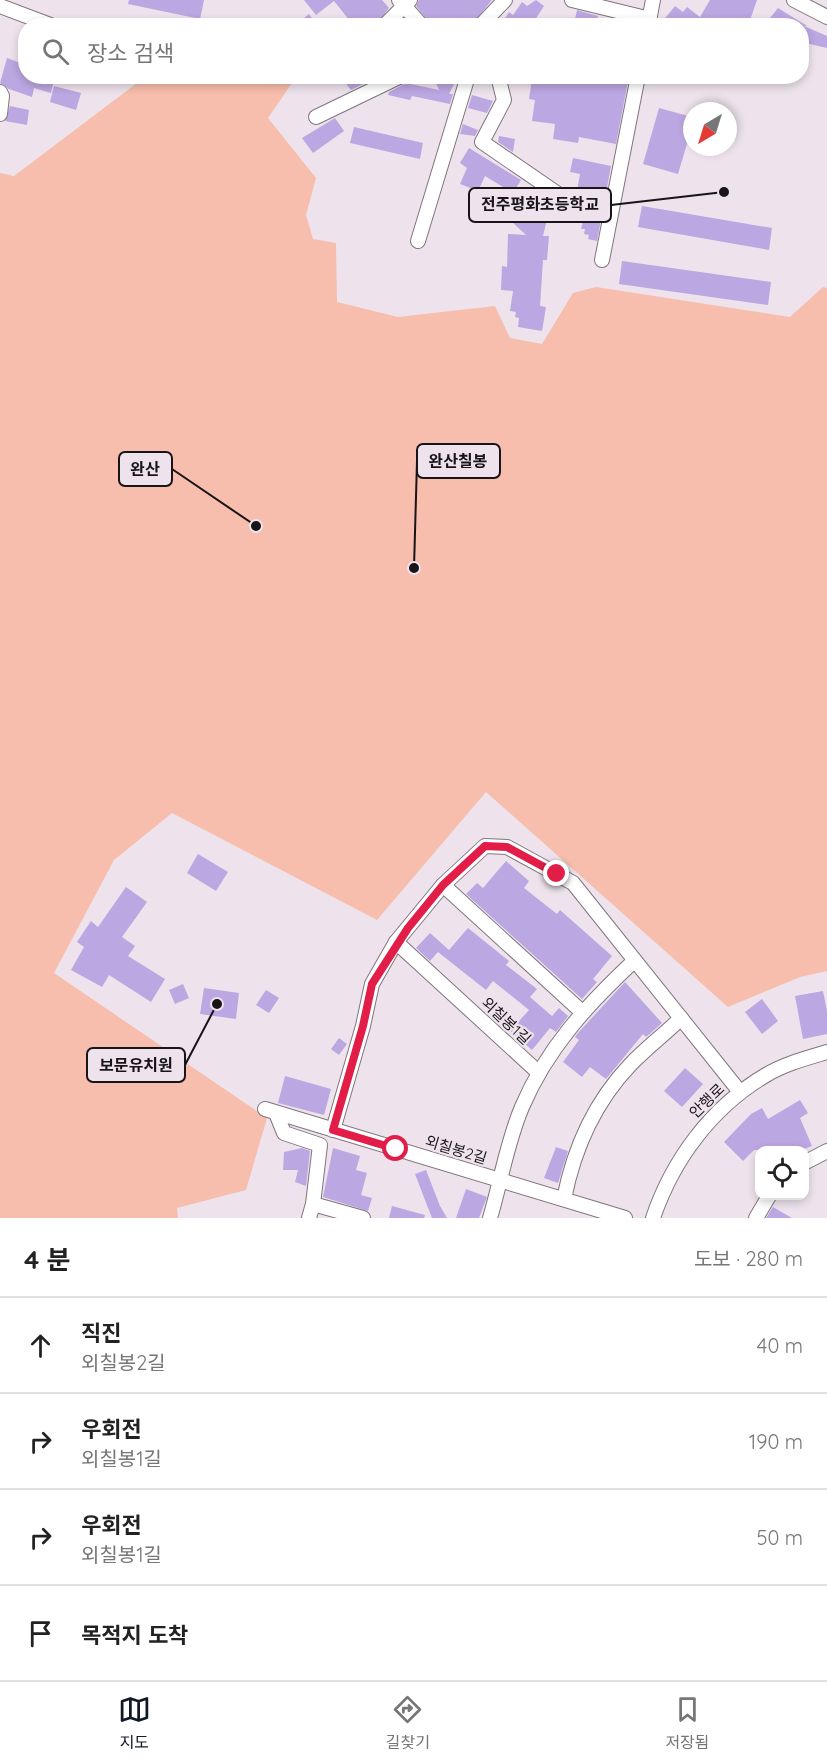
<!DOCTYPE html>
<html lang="ko">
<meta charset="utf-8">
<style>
body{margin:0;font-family:Quicksand,"Noto Sans KR",sans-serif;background:#f2f2f2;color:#222}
.controls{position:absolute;right:18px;bottom:18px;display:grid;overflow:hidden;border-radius:12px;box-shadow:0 3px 9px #0003}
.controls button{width:54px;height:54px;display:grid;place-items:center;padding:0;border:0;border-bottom:2px solid #e0e0e0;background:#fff;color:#222;font:30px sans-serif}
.compass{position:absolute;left:683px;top:102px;width:54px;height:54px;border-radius:50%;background:#fff;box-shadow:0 3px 9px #0003;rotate:218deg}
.stop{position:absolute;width:18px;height:18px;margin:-14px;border:4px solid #e11d48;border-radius:50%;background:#fff}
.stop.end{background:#e11d48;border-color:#fff;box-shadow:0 2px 6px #0008}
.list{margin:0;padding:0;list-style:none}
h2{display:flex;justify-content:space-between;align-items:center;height:78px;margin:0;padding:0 24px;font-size:26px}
h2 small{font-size:20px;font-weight:400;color:#767676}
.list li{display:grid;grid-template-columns:39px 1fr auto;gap:18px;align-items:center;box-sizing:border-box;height:96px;padding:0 24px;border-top:2px solid #e0e0e0}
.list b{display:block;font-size:22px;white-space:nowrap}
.list p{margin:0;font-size:20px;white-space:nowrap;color:#767676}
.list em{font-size:20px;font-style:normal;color:#767676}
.icon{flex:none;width:33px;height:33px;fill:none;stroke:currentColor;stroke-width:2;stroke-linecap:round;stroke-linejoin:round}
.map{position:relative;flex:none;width:827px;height:1218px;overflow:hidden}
.search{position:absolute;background:#fff;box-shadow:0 3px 9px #0003;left:18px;right:18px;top:18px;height:66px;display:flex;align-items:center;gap:15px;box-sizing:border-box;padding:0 21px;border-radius:24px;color:#767676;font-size:22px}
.sheet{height:462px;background:#fff}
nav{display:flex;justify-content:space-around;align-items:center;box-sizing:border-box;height:84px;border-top:2px solid #e0e0e0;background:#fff;font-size:16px;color:#767676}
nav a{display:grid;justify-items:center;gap:3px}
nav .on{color:#111827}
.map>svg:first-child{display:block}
.green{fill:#f7bdad}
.building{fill:#bba7e1}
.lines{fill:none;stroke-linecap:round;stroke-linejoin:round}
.minor-casing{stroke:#7f757d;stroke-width:16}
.minor{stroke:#fff;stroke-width:14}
.route{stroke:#e11d48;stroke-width:8}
.labels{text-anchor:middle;stroke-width:4.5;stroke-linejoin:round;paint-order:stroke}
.street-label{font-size:15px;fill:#181418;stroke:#eee3ec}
.leader{fill:none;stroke:#181418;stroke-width:2}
.callout-dot{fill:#181418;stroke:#eee3ec;stroke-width:2}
.callout{fill:#eee3ec;stroke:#181418;stroke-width:2}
.callout-label{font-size:16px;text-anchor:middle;font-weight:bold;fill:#181418}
</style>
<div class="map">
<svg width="827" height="1218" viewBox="0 0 827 1218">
<rect width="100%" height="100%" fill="#eee3ec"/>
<path class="green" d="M145 77H289L292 83 268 118 316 178 306 215 313 239 336 243 337 302 398 317 495 306 510 338 542 344 573 293 596 287 790 317 823 287 827 288V971L800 977 728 1007 486 792 377 920 172 813 114 860 54 973 267 1118 246 1190 177 1208 178 1218H0V173L14 176Z"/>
<g class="building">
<path d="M129 0H204L200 19 128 4Z"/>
<path d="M304 0H382L389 8 375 26H354L334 1 316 15Z"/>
<path d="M419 0H492L471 26H432L416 6Z"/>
<path d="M536 0 544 6 531 26H500L509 12 513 15 522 2 527 6Z"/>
<path d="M710 0H757L748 26H667L662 22 675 6 683 12 687 7 700 17Z"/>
<path d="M778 8 807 26H804L827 36V48L801 42V26L766 23Z"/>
<path d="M577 10 598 16 596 26 574 23Z"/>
<path d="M309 14 317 26H294Z"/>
<path d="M7 58 26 65V76H55L51 93 34 88 32 97 9 89 0 83Z"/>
<path d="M340 76H379L351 90Z"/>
<path d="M433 76H458L449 94H453L450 104 412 96 410 100 388 95 389 92 406 83 439 90Z"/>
<path d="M556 76H629L616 144 579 137 578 143 553 139 555 124 532 121 535 100 529 99 532 78 555 81Z"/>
<path d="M54 86 81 93 76 110 50 102Z"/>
<path d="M472 95 493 101 487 113 468 108Z"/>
<path d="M10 106 29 110 27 125 5 121Z"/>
<path d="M659 108 692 117V127L678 174 643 164Z"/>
<path d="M335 118 344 131 313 153 302 138Z"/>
<path d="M463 124 478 130 475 136 460 134Z"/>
<path d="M354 127 423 143 420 159 350 143Z"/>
<path d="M499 136 515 139 513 152 498 142Z"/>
<path d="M469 148 521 180 513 193 485 176 478 191 460 184 467 168 460 163Z"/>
<path d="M573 158 611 166 597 241 588 239 589 235 584 234 585 229H581L587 205 582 204 583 201 579 200V196H576L580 174 570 172Z"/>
<path d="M509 194 525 209 548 215 543 236H549L547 260H543L540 306 546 307 542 331 518 327 519 318 515 317 516 312 510 311 513 291 501 290 502 266 507 267 508 234 526 235 496 207Z"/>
<path d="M642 206 772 228 769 250 638 227Z"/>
<path d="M622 261 771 282 768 305 619 284Z"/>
<path d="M198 854 228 872 216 891 187 873Z"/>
<path d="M506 861 529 881 524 888 557 914 560 910 612 956 593 979 597 982 582 999 466 894 477 883 483 888Z"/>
<path d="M126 887 147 902 122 937 135 946 128 956 165 979 151 1002 109 975 102 987 71 970 84 947 77 942 91 921 98 927Z"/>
<path d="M468 928 509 961 506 965 537 989 530 997 552 1016 559 1008 568 1016 556 1032 550 1028 532 1050 510 1031 529 1010 493 981 486 990 438 952 430 961 416 948 430 933 449 950Z"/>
<path d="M625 982 662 1023 646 1037 643 1034 606 1079 590 1067 582 1077 563 1062 579 1040 575 1037 577 1034Z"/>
<path d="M183 984 189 998 175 1004 169 990Z"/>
<path d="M204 988 239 993 236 1019 200 1014Z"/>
<path d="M266 990 279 998 269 1013 256 1005Z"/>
<path d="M823 991 827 1011V1034L803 1039 795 996Z"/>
<path d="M762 999 778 1021 762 1034 745 1012Z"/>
<path d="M339 1038 347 1044 339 1055 331 1049Z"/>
<path d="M685 1068 703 1084 682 1107 664 1091Z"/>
<path d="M285 1076 331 1089 324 1115 278 1103Z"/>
<path d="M800 1100 808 1113 800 1118 812 1146 801 1150H754L743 1161 724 1142 751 1114 762 1108 768 1119Z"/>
<path d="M556 1147 568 1151 558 1183 544 1178Z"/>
<path d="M302 1148 310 1151 306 1186 295 1182 298 1170H283L284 1152Z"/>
<path d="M333 1148 360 1156 356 1170 367 1173 361 1195 372 1198 368 1211 323 1197Z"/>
<path d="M426 1170 440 1206 447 1218H432L415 1174Z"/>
<path d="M466 1189 487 1197 479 1218H456Z"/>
<path d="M392 1206 425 1215 424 1218H389Z"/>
<path d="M773 1207 792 1218H766Z"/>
</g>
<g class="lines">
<defs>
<g id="minor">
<path d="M399 0 422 26"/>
<path d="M572 0 650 19"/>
<path d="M794 0 827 17"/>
<path d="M0 6 53 26"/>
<path d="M384 26 410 0"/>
<path d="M480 26 505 0"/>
<path d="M648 26 653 0"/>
<path d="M498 76 504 100 482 142 558 194"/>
<path d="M0 92 2 96 0 114"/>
<path d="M316 117 401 76"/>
<path d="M418 241 468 76"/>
<path d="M602 260 638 76"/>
<path d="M443 885 582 1012"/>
<path d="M396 942 539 1073"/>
<path d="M265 1109 625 1218"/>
<path d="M276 1113 284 1133 320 1145 313 1204"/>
<path d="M333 1130 363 1026 372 984 396 942 443 885 485 846 507 847 573 883 740 1092"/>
<path d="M804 1163 827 1151"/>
<path d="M564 1199C574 1148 594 1103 630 1065 646 1048 665 1034 681 1018"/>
<path d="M309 1218 313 1204 363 1218"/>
<path d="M490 1218C501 1181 507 1142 522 1107 547 1048 588 1004 634 961"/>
<path d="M653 1218C673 1159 712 1107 766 1075 784 1064 807 1058 827 1052"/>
<path d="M756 1218 769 1196"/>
</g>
</defs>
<use href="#minor" class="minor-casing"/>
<use href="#minor" class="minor"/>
</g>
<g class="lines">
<path class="route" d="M396 1149 333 1130 363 1026 372 984 408 928 443 885 485 846 507 847 557 874"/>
</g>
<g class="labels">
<g class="street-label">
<text transform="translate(506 1021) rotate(43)" y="5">외칠봉1길</text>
<text transform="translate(707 1101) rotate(-44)" y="5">안행로</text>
<text transform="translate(456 1150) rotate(17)" y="5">외칠봉2길</text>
</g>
</g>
<path class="leader" d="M724 192L611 205M414 568L417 461M256 526L172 469M217 1004L185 1065"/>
<g class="callout-dot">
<circle cx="724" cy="192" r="6"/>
<circle cx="414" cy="568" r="6"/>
<circle cx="256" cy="526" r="6"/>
<circle cx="217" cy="1004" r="6"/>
</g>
<g class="callout">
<rect x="469" y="188" width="142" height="34" rx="6"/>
<rect x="417" y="444" width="83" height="34" rx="6"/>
<rect x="119" y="452" width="53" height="34" rx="6"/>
<rect x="87" y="1048" width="98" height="34" rx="6"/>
</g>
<g class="callout-label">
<text x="540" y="210">전주평화초등학교</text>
<text x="458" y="467">완산칠봉</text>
<text x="145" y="475">완산</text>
<text x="136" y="1071">보문유치원</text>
</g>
</svg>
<div class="controls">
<button><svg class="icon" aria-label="locate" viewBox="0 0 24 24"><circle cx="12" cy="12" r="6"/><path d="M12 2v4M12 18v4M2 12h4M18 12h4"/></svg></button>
</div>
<svg class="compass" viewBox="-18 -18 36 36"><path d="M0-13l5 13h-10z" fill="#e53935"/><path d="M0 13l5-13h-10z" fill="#767676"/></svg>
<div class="stop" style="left:396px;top:1149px"></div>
<div class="stop end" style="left:557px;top:874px"></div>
<div class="search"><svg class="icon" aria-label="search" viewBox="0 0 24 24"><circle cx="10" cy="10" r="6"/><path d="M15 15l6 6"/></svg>장소 검색</div>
</div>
<section class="sheet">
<h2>4 분<small>도보 · 280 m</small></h2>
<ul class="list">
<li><svg class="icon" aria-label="ahead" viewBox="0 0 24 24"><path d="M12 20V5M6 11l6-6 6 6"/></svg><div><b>직진</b><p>외칠봉2길</p></div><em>40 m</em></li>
<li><svg class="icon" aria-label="right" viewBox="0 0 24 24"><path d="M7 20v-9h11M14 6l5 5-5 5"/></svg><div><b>우회전</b><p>외칠봉1길</p></div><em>190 m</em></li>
<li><svg class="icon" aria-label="right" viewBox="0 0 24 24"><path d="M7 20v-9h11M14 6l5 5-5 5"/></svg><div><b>우회전</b><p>외칠봉1길</p></div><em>50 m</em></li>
<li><svg class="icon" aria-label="arrive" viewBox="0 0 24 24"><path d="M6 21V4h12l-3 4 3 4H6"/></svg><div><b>목적지 도착</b></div></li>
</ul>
</section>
<nav>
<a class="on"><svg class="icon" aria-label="map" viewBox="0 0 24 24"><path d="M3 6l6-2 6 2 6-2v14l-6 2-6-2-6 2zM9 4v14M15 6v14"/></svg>지도</a>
<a><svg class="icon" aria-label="directions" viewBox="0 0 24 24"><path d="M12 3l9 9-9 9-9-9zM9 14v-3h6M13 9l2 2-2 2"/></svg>길찾기</a>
<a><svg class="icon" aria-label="saved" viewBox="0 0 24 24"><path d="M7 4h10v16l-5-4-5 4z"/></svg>저장됨</a>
</nav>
